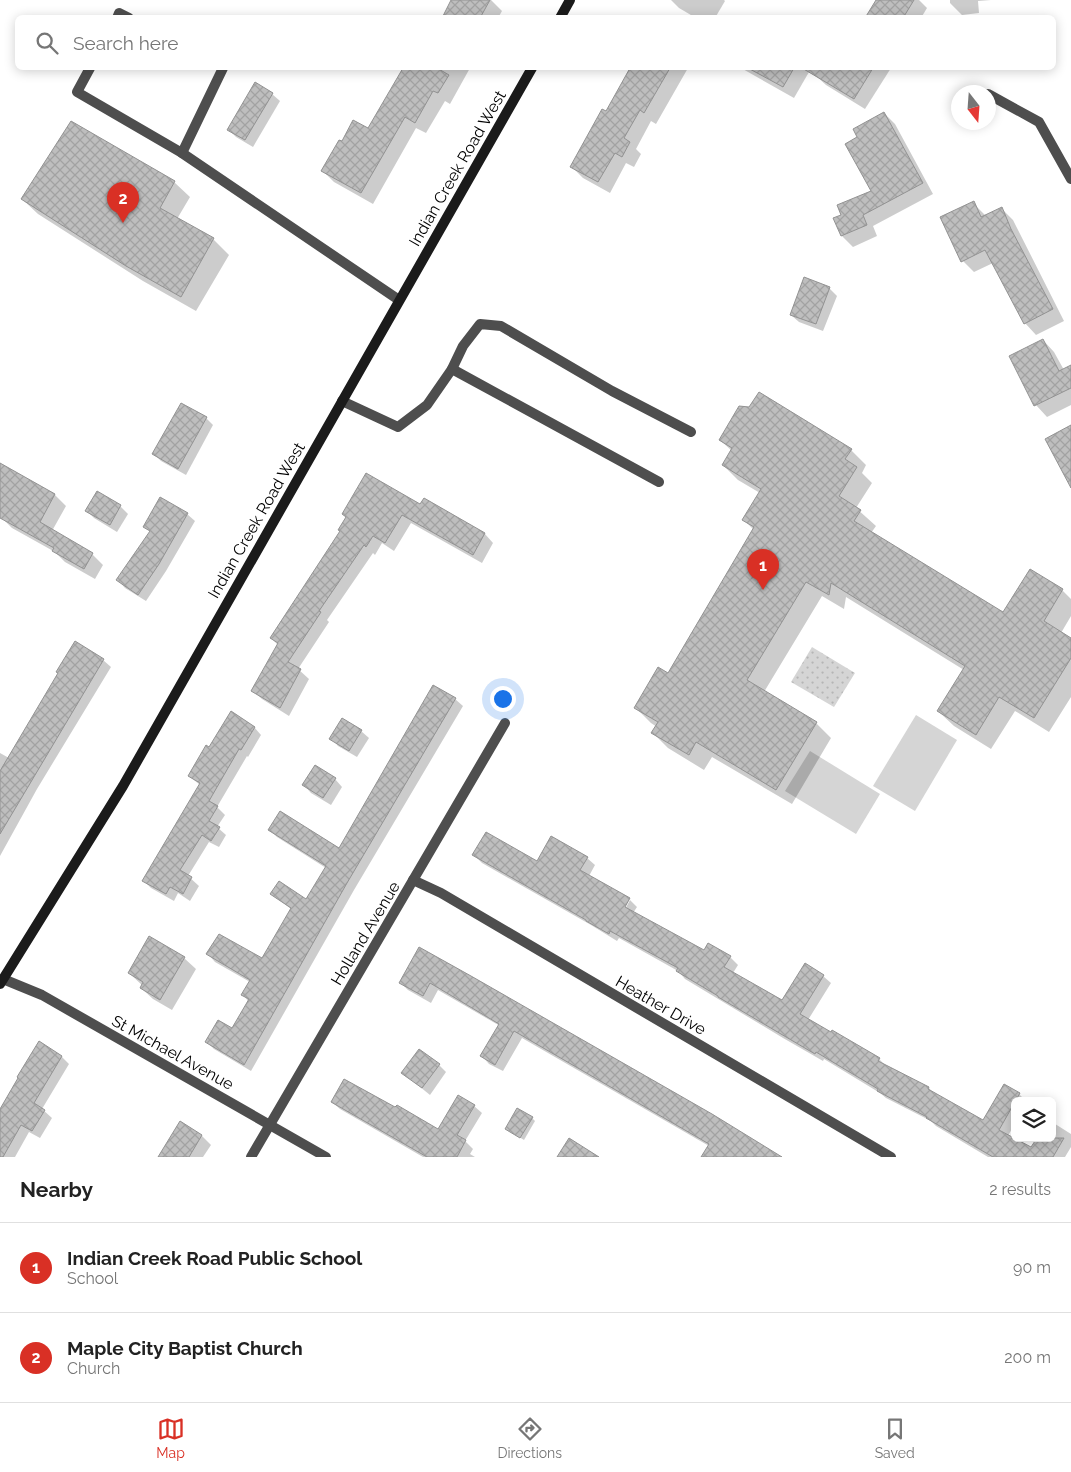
<!DOCTYPE html>
<style>
body{margin:0;font-family:Raleway,sans-serif;background:#f6f6f6;color:#222}
.controls{position:absolute;right:15px;bottom:15px;display:grid;overflow:hidden;border-radius:8px;box-shadow:0 2px 12px #0003}
.controls button{width:45px;height:45px;display:grid;place-items:center;padding:0;border:0;border-bottom:1px solid #e0e0e0;background:#fff;color:#222;font:25px sans-serif}
.compass{position:absolute;left:951px;top:85px;width:45px;height:45px;border-radius:50%;background:#fff;box-shadow:0 2px 12px #0003;rotate:163deg}
.you{position:absolute;left:502px;top:698px;width:18px;height:18px;margin:-12px;border:4px solid #fff;border-radius:50%;background:#1a73e8;box-shadow:0 0 0 8px #1a73e833}
.badge{display:grid;place-items:center;width:32px;height:32px;border-radius:50%;background:#d93025;color:#fff;font-size:16px;font-weight:700}
.pin{position:absolute;translate:-50% -41px;filter:drop-shadow(0 1px 2px #0008)}
.pin::after{content:'';position:absolute;top:26px;width:18px;height:15px;background:inherit;clip-path:polygon(0 0,100% 0,50% 100%)}
.list{margin:0;padding:0;list-style:none}
h2{display:flex;justify-content:space-between;align-items:center;height:65px;margin:0;padding:0 20px;font-size:21px}
h2 small{font-size:16px;font-weight:400;color:#767676}
.list li{display:grid;grid-template-columns:32px 1fr auto;gap:15px;align-items:center;box-sizing:border-box;height:90px;padding:0 20px;border-top:1px solid #e0e0e0}
.list b{display:block;font-size:19px;white-space:nowrap}
.list p{margin:0;font-size:16px;white-space:nowrap;color:#767676}
.list em{font-size:16px;font-style:normal;color:#767676}
.icon{flex:none;width:28px;height:28px;fill:none;stroke:currentColor;stroke-width:2;stroke-linecap:round;stroke-linejoin:round}
.map{position:relative;flex:none;width:1071px;height:1157px;overflow:hidden}
.search{position:absolute;background:#fff;box-shadow:0 2px 12px #0003;left:15px;right:15px;top:15px;height:55px;display:flex;align-items:center;gap:12px;box-sizing:border-box;padding:0 18px;border-radius:8px;color:#767676;font-size:19px}
.sheet{height:245px;background:#fff}
nav{display:flex;justify-content:space-around;align-items:center;box-sizing:border-box;height:70px;border-top:1px solid #e0e0e0;background:#fff;font-size:14px;color:#767676}
nav a{display:grid;justify-items:center;gap:2px}
nav .on{color:#d93025}
.map>svg:first-child{display:block}
.park{fill:url(#park-dots)}
.garden{fill:#d5d5d5}
.shadow{fill:#0003}
.building{fill:url(#building-cross-hatch);stroke:#929292}
.lines{fill:none;stroke-linecap:round;stroke-linejoin:round}
.lane{stroke:#4e4e4e;stroke-width:10}
.street{stroke:#4e4e4e;stroke-width:10}
.secondary{stroke:#1b1b1b;stroke-width:10}
.labels{text-anchor:middle;stroke-width:4;stroke-linejoin:round;paint-order:stroke}
.street-label{font-size:16px;fill:#000;stroke:#fff}
</style>
<div class="map">
<svg width="1071" height="1157" viewBox="0 0 1071 1157">
<defs>
<pattern id="park-dots" width="8" height="8" patternUnits="userSpaceOnUse" patternTransform="scale(1.25)"><rect width="8" height="8" fill="#d5d5d5"/><path d="M2 2h.1M6 6h.1" fill="none" stroke="#b5b5b5" stroke-width="1.8" stroke-linecap="round"/></pattern>
<pattern id="building-cross-hatch" width="8" height="8" patternUnits="userSpaceOnUse" patternTransform="scale(1.25)"><rect width="8" height="8" fill="#bebebe"/><path d="M0 0l8 8M0 8l8-8" fill="none" stroke="#a2a2a2"/></pattern>
</defs>
<rect width="100%" height="100%" fill="#fff"/>
<path class="park" d="M812 647 855 673 834 707 791 682Z"/>
<g class="garden">
<path d="M916 715 957 740 915 811 873 786Z"/>
<path d="M810 751 880 794 856 834 785 791Z"/>
</g>
<g class="shadow">
<path d="M463 0H491L502 11 498 18H443Z"/>
<path d="M671 0H724L725 1 715 18H696L679 8Z"/>
<path d="M877 0H919L927 8 921 18H867Z"/>
<path d="M950 0H991L978 1 979 13 962 15 950 3Z"/>
<path d="M405 68H470L450 104 445 101 426 133 416 128 373 204 334 182 323 171 342 143 368 130Z"/>
<path d="M632 68H688L656 124 651 121 636 149 641 154 634 167 626 163 610 193 583 178 571 166 606 112Z"/>
<path d="M741 68H804L809 72 794 98Z"/>
<path d="M818 68H891L865 109 826 85 814 74Z"/>
<path d="M272 94 280 101 253 147 236 137 229 130Z"/>
<path d="M884 113 895 124 933 194 873 226 877 236 853 247 842 236 835 219 843 215 873 192Z"/>
<path d="M174 182 190 197 177 219 213 239 229 255 196 311 143 281 38 214 22 199Z"/>
<path d="M973 203 986 216 1001 208 1013 220 1064 321 1036 335 1025 323 993 263 974 272 963 261Z"/>
<path d="M829 288 837 296 823 331 799 322 791 315Z"/>
<path d="M1043 340 1054 352 1064 370 1071 366V405L1047 417 1036 405Z"/>
<path d="M206 418 213 425 186 475 161 461 154 454Z"/>
<path d="M720 440 851 450 866 465 862 473 872 483 856 508 876 526 871 533 1003 614 1030 570 1062 590 1071 599V616L1061 633 1071 640V697L1049 732 1015 711 991 749 954 726 938 711 964 670 846 597 844 609 822 596 764 692 816 723 831 738 792 804 712 757 704 770 668 748 653 733 657 727 651 723 636 708 668 675 754 530 744 520 760 493 738 480 723 465 732 451Z"/>
<path d="M0 465 55 495 66 506 52 531 92 554 103 565 95 579 65 562 55 552 12 528 1 517Z"/>
<path d="M97 493 120 506 128 514 117 532 94 518 87 511Z"/>
<path d="M424 500 485 534 493 543 482 563 411 523 394 551 382 543 375 555 373 553 327 620 329 622 298 669 309 679 289 716 262 699 253 691 278 645 271 638 341 531 421 506Z"/>
<path d="M187 514 195 521 166 571 146 601 125 588 118 580 151 532 145 526Z"/>
<path d="M103 660 111 667 37 789 0 856V753L9 758Z"/>
<path d="M455 699 463 706 354 890 251 1071 214 1049 207 1042 233 1030 249 1002 243 995 250 982 215 962 208 954 263 960 291 909 272 894 306 901 326 868 277 837 270 830 339 850Z"/>
<path d="M254 727 261 735 248 757 247 756 217 807 225 815 217 827 226 835 219 847 209 842 188 876 199 886 190 901 178 893 174 901 151 888 144 881 200 785 189 776 210 749Z"/>
<path d="M361 731 369 738 357 757 338 746 331 738Z"/>
<path d="M335 779 342 787 331 805 311 793 304 785Z"/>
<path d="M474 855 537 863 587 858 595 865 589 876 629 900H627L623 913 630 900 637 907 633 913 704 952 730 957 738 965 733 973 783 1002 823 976 831 983 808 1020 879 1059 887 1067 929 1088 934 1094 984 1122 1019 1094 1026 1101H1015V1123L1008 1136 1032 1149 1052 1138V1122L1071 1134V1147L1065 1157H988L936 1126 931 1121 886 1098 880 1093 824 1059 823 1061 783 1038 685 979 678 971 619 938 617 941 591 925 482 863Z"/>
<path d="M419 949 781 1157 709 1146 522 1038 503 1071 489 1064 482 1056 500 1026 438 990 431 1003 408 990 401 983Z"/>
<path d="M184 958 196 969 172 1010 153 999 141 988 143 986 129 973Z"/>
<path d="M39 1043 62 1057 69 1064 42 1109 52 1118 40 1138 29 1132 15 1157H0V1110Z"/>
<path d="M439 1065 446 1072 430 1095 403 1073Z"/>
<path d="M332 1102 438 1131 474 1106 482 1113 465 1141 473 1149 470 1154 475 1157H423L340 1109Z"/>
<path d="M532 1118 535 1121 524 1140 506 1129Z"/>
<path d="M180 1123 202 1136 211 1145 203 1157H159Z"/>
</g>
<g class="building">
<path d="M451 0H490L480 18H442Z"/>
<path d="M876 0H914L903 18H865Z"/>
<path d="M403 68H437L449 75 438 93 433 91 415 123 405 117 361 193 321 171 339 140 342 141 353 120 368 128Z"/>
<path d="M630 68H670L644 113 640 110 624 138 630 142 622 157 615 153 598 182 570 167 602 109 606 111Z"/>
<path d="M748 68H794L783 87Z"/>
<path d="M802 68H873L854 99Z"/>
<path d="M255 82 273 93 245 140 227 130Z"/>
<path d="M884 112 923 183 863 215 867 225 841 236 833 218 841 215 837 205 871 191 845 144 857 137 853 129Z"/>
<path d="M71 121 175 181 160 208 214 238 181 297 126 266 21 199Z"/>
<path d="M974 201 981 217 1002 207 1011 229 1053 309 1024 324 985 250 961 262 940 217Z"/>
<path d="M804 277 830 287 816 324 790 315Z"/>
<path d="M1043 339 1059 371 1071 365V388L1034 406 1009 356Z"/>
<path d="M759 392 852 449 845 459 857 467 839 496 861 510 854 521 1003 612 1030 569 1063 589 1044 621 1071 638V658L1034 718 999 697 976 735 937 711 965 666 831 583 829 595 806 582 747 680 817 722 776 790 696 742 689 755 651 733 658 722 634 708 658 667 668 673 754 527 742 520 761 489 722 465 732 448 719 440 739 406 749 407Z"/>
<path d="M181 403 207 417 178 469 152 454Z"/>
<path d="M1071 425V488L1045 439Z"/>
<path d="M0 463 55 494 40 522 93 553 84 569 52 551 54 548 0 518Z"/>
<path d="M366 473 420 504 424 498 485 533 473 555 402 515 385 543 373 536 366 547 364 545 319 611 321 612 288 662 301 669 280 708 251 691 278 643 270 638 340 531 338 530 346 517 342 514Z"/>
<path d="M97 491 121 505 110 525 85 511Z"/>
<path d="M160 497 188 513 159 564 138 595 116 580 150 531 143 527Z"/>
<path d="M75 641 104 659 0 834V771L58 673 56 672Z"/>
<path d="M433 685 456 698 347 883 244 1065 205 1042 218 1020 232 1028 249 999 241 995 250 980 206 954 219 934 262 958 291 908 270 894 279 881 306 899 326 866 268 830 280 811 339 848Z"/>
<path d="M231 711 255 727 241 750 239 749 209 801 218 806 209 821 220 827 211 841 202 835 180 870 192 877 183 894 170 887 166 894 142 881 200 783 188 776 206 745 209 747Z"/>
<path d="M342 718 362 730 349 751 329 739Z"/>
<path d="M315 765 336 778 323 798 302 785Z"/>
<path d="M486 832 537 861 551 836 588 857 580 870 630 898 625 907 704 950 708 943 731 956 724 967 782 1000 805 963 824 975 800 1014 831 1032 832 1030 880 1058 878 1061 929 1087 928 1089 983 1120 1004 1084 1020 1093 999 1130 1031 1147 1037 1138H1064L1053 1157H993L926 1118 927 1117 877 1091 878 1089 816 1052 815 1054 718 997V996L676 971 678 968 610 931 609 934 586 921V920L472 855Z"/>
<path d="M149 936 185 957 160 1000 140 988 143 982 128 973Z"/>
<path d="M419 947 471 976 712 1114 782 1157H701L709 1144 514 1031 495 1065 480 1056 499 1024 430 983 423 996 399 983Z"/>
<path d="M39 1041 62 1056 34 1103 45 1110 32 1131 21 1125 3 1157H0V1109L18 1078 17 1077Z"/>
<path d="M419 1049 440 1064 422 1088 401 1073Z"/>
<path d="M344 1079 395 1107 397 1105 438 1129 458 1095 475 1105 457 1135 466 1140 457 1157H427L331 1102Z"/>
<path d="M517 1108 533 1117 520 1138 505 1129Z"/>
<path d="M180 1121 202 1135 189 1157H158Z"/>
<path d="M569 1138 599 1157H557Z"/>
</g>
<g class="lines">
<g class="lane">
<path d="M117 18 119 13 129 18"/>
<path d="M90 68 77 92 182 153 399 300"/>
<path d="M182 153 223 68"/>
<path d="M452 369 659 482"/>
<path d="M342 401 398 427 427 405 452 369 463 346 480 324 501 326 612 391 691 432"/>
</g>
<g class="street">
<path d="M988 94 1039 122 1071 179"/>
<path d="M413 880 441 893 891 1157"/>
<path d="M3 979 42 995 326 1157"/>
<path d="M251 1157 505 723"/>
</g>
<g class="secondary">
<path d="M560 18 570 0"/>
<path d="M0 984 123 786 532 68"/>
</g>
</g>
<g class="labels">
<g class="street-label">
<text transform="translate(457 168) rotate(-60)" y="6">Indian Creek Road West</text>
<text transform="translate(256 520) rotate(-60)" y="6">Indian Creek Road West</text>
<text transform="translate(365 933) rotate(-59)" y="6">Holland Avenue</text>
<text transform="translate(661 1005) rotate(30)" y="6">Heather Drive</text>
<text transform="translate(173 1052) rotate(29)" y="6">St Michael Avenue</text>
</g>
</g>
</svg>
<div class="controls">
<button><svg class="icon" aria-label="layers" viewBox="0 0 24 24"><path d="M12 4l9 5-9 5-9-5zM3 14l9 5 9-5"/></svg></button>
</div>
<svg class="compass" viewBox="-18 -18 36 36"><path d="M0-13l5 13h-10z" fill="#e53935"/><path d="M0 13l5-13h-10z" fill="#767676"/></svg>
<div class="you"></div>
<div class="pin badge" style="left:763px;top:590px">1</div>
<div class="pin badge" style="left:123px;top:223px">2</div>
<div class="search"><svg class="icon" aria-label="search" viewBox="0 0 24 24"><circle cx="10" cy="10" r="6"/><path d="M15 15l6 6"/></svg>Search here</div>
</div>
<section class="sheet">
<h2>Nearby<small>2 results</small></h2>
<ul class="list">
<li><span class="badge">1</span><div><b>Indian Creek Road Public School</b><p>School</p></div><em>90 m</em></li>
<li><span class="badge">2</span><div><b>Maple City Baptist Church</b><p>Church</p></div><em>200 m</em></li>
</ul>
</section>
<nav>
<a class="on"><svg class="icon" aria-label="map" viewBox="0 0 24 24"><path d="M3 6l6-2 6 2 6-2v14l-6 2-6-2-6 2zM9 4v14M15 6v14"/></svg>Map</a>
<a><svg class="icon" aria-label="directions" viewBox="0 0 24 24"><path d="M12 3l9 9-9 9-9-9zM9 14v-3h6M13 9l2 2-2 2"/></svg>Directions</a>
<a><svg class="icon" aria-label="saved" viewBox="0 0 24 24"><path d="M7 4h10v16l-5-4-5 4z"/></svg>Saved</a>
</nav>
